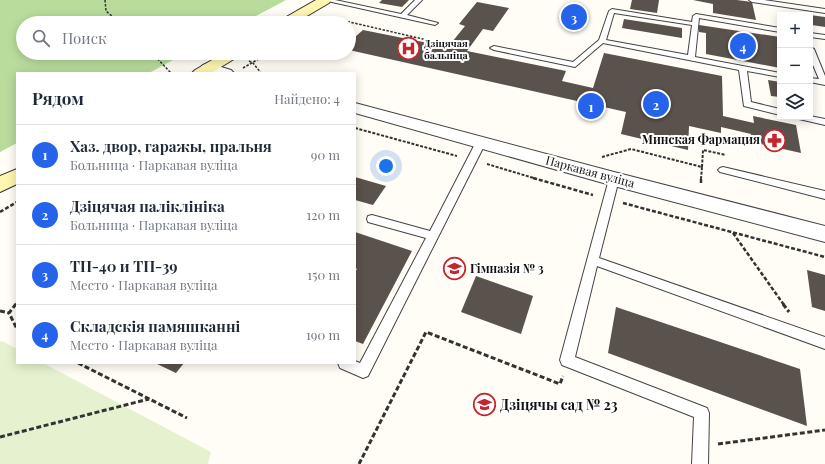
<!DOCTYPE html>
<html lang="ru">
<meta charset="utf-8">
<style>
body{margin:0;font-family:"Playfair Display",serif;background:#f6f6f7;color:#1f2937}
.controls{position:absolute;right:12px;top:12px;display:grid;overflow:hidden;border-radius:0px;box-shadow:0 2px 10px #0003}
.controls button{width:36px;height:36px;display:grid;place-items:center;padding:0;border:0;border-bottom:1px solid #e0e1e3;background:#fff;color:#1f2937;font:20px sans-serif}
.you{position:absolute;left:386px;top:166px;width:14px;height:14px;margin:-10px;border:3px solid #fff;border-radius:50%;background:#1a73e8;box-shadow:0 0 0 6px #1a73e833}
.badge{display:grid;place-items:center;width:26px;height:26px;border-radius:50%;background:#2563eb;color:#fff;font-size:13px;font-weight:700}
.pin{position:absolute;translate:-50% -50%;border:2px solid #fff;box-shadow:0 1px 4px #0006}
.list{margin:0;padding:0;list-style:none}
h2{display:flex;justify-content:space-between;align-items:center;height:52px;margin:0;padding:0 16px;font-size:17px}
h2 small{font-size:13px;font-weight:400;color:#747a83}
.list li{display:grid;grid-template-columns:26px 1fr auto;gap:12px;align-items:center;box-sizing:border-box;height:60px;padding:0 16px;border-top:1px solid #e0e1e3}
.list b{display:block;font-size:15px;white-space:nowrap}
.list p{margin:0;font-size:13px;white-space:nowrap;color:#747a83}
.list em{font-size:13px;font-style:normal;color:#747a83}
.icon{flex:none;width:22px;height:22px;fill:none;stroke:currentColor;stroke-width:2;stroke-linecap:round;stroke-linejoin:round}
.map{position:relative;flex:none;width:825px;height:464px;overflow:hidden}
.search{position:absolute;background:#fff;box-shadow:0 2px 10px #0003;left:16px;top:16px;width:340px;height:44px;display:flex;align-items:center;gap:10px;box-sizing:border-box;padding:0 14px;border-radius:22px;color:#747a83;font-size:15px}
.panel{position:absolute;background:#fff;box-shadow:0 2px 10px #0003;left:16px;top:72px;width:340px;height:292px;border-radius:0px}
.map>svg:first-child{display:block}
.forest{fill:#b9dc9c}
.pitch{fill:#e6f2cf}
.building{fill:#5a524d}
.lines{fill:none;stroke-linecap:round;stroke-linejoin:round}
.service-casing{stroke:#444;stroke-width:2}
.tertiary-casing{stroke:#444;stroke-width:2}
.secondary-casing{stroke:#333;stroke-width:2}
.path-far3{stroke:#333;stroke-width:1.5;stroke-dasharray:2.5 1.5;stroke-linecap:butt}
.path-far2{stroke:#333;stroke-width:2;stroke-dasharray:3 1.5;stroke-linecap:butt}
.path-far1{stroke:#333;stroke-width:2.5;stroke-dasharray:4 2;stroke-linecap:butt}
.path{stroke:#333;stroke-width:3;stroke-dasharray:5 2.5;stroke-linecap:butt}
.service{fill:#fff;fill-rule:evenodd}
.tertiary{fill:#fff;fill-rule:evenodd}
.secondary{fill:#fff6b0;fill-rule:evenodd}
.labels{text-anchor:middle;stroke-width:4;stroke-linejoin:round;paint-order:stroke}
.far-poi-label{font-size:10px;font-weight:bold;fill:#111;stroke:#fff;text-anchor:start}
.poi-label{font-size:12px;font-weight:bold;fill:#111;stroke:#fff;text-anchor:end}
.street-label{font-size:12px;fill:#111;stroke:#fff}
.near-poi-label{font-size:14px;font-weight:bold;fill:#111;stroke:#fff;text-anchor:start}
</style>
<div class="map">
<svg width="825" height="464" viewBox="0 0 825 464">
<rect width="100%" height="100%" fill="#fffdf5"/>
<path class="forest" d="M0 0H286L243 23H23V53H186L149 73H17V143L0 152Z"/>
<path class="pitch" d="M2 341 17 349V363H43L211 452 208 464H0V342Z"/>
<g class="building">
<path d="M382 0H409L402 7 379 3Z"/>
<path d="M632 0H659L657 13 630 9Z"/>
<path d="M693 0H737L752 2 756 20 713 13V4Z"/>
<path d="M477 2 509 8 493 31 483 29 467 51 566 71 562 81 593 88 604 53 722 76 723 116 754 123 753 116 796 125 801 153 752 142 751 134 721 127V133L689 126 688 150 621 134 626 112 349 50V36L355 37 363 30 448 47 465 26 459 24Z"/>
<path d="M562 11 589 16 586 24 559 19Z"/>
<path d="M810 15 825 17V27L812 25Z"/>
<path d="M624 19 682 28V38L622 28Z"/>
<path d="M699 25 780 37V56H777L780 68 706 54V33L699 32Z"/>
<path d="M768 80 780 82V97L771 96Z"/>
<path d="M355 177 386 186 373 205 355 200Z"/>
<path d="M355 232 412 251 363 344 355 341V272L357 269 355 268Z"/>
<path d="M807 270 825 275V311L812 307Z"/>
<path d="M476 276 533 296 521 334 461 312Z"/>
<path d="M616 307 800 369 807 426 608 353Z"/>
<path d="M155 363H184L176 373Z"/>
</g>
<g class="lines">
<defs>
<g id="service">
<path d="M323 0H335L401 14 415 0H422L407 15 438 23 435 25Z"/>
<path d="M749 0H764L825 9V13L752 2Z"/>
<path d="M612 9 692 22 693 16 696 14 780 28V32L699 18 695 57 780 73V77L747 71 751 102 780 109V115L744 106 739 70 603 43 575 67 494 50 490 48 494 46 573 62 599 40 609 11ZM614 13 692 25 688 55 606 40Z"/>
<path d="M810 33 825 35V39L810 37Z"/>
<path d="M810 47 814 49 825 76V85L810 82V78L819 79 810 58Z"/>
<path d="M810 116 825 119V125L799 119 798 117Z"/>
<path d="M481 139 486 142 368 376 363 378 340 368 338 363H355V361L360 363 426 238 368 222 367 219 368 216 372 215 430 231 476 142Z"/>
<path d="M723 167 825 191V199L720 172 718 170 720 168Z"/>
<path d="M614 176 619 179 599 258 825 337V349L597 266 575 357 707 408 709 413 708 464H692L694 417 562 365 560 360 609 179Z"/>
</g>
<g id="tertiary">
<path d="M208 63 231 70 234 73C224 73 206 77 200 68L203 65Z"/>
<path d="M355 103 614 172 825 226V242L614 186 355 113Z"/>
</g>
<g id="secondary">
<path d="M316 0H331L329 3 295 23H279L281 20Z"/>
<path d="M224 53H241L239 56 211 73H192L195 70Z"/>
<path d="M17 169V184L0 192V176Z"/>
</g>
</defs>
<use href="#service" class="service-casing"/>
<use href="#tertiary" class="tertiary-casing"/>
<use href="#secondary" class="secondary-casing"/>
<g class="path-far3">
<path d="M105 0 106 11 120 23"/>
<path d="M328 17 427 40"/>
<path d="M152 53 171 73"/>
<path d="M249 61 253 63 261 73"/>
<path d="M243 68 269 53"/>
</g>
<g class="path-far2">
<path d="M355 128 457 156"/>
<path d="M602 157 631 149 702 167 701 179"/>
<path d="M487 164 537 179"/>
<path d="M702 167 703 150 726 155"/>
</g>
<g class="path-far1">
<path d="M533 178 593 195"/>
<path d="M701 183V178"/>
<path d="M623 203 825 257"/>
<path d="M0 212 17 202"/>
<path d="M733 233 784 305"/>
<path d="M16 305 17 303"/>
</g>
<g class="path">
<path d="M16 304 9 313 17 329"/>
<path d="M783 304 789 312"/>
<path d="M0 311 9 313"/>
<path d="M78 363 187 418"/>
<path d="M0 437 149 399"/>
<path d="M718 444 825 430"/>
<path d="M359 464 426 332 560 384 563 376"/>
</g>
<use href="#service" class="service"/>
<use href="#tertiary" class="tertiary"/>
<use href="#secondary" class="secondary"/>
</g>
<defs>
<symbol id="hospital-ring" viewBox="-11 -11 22 22"><circle r="9.5" fill="#fff" stroke="#c4262e" stroke-width="1.5"/><path d="M-5-5h3v3.5h4V-5h3V5h-3V1.5h-4V5h-3Z" fill="#c4262e"/></symbol>
<symbol id="pharmacy-ring" viewBox="-11 -11 22 22"><circle r="9.5" fill="#fff" stroke="#c4262e" stroke-width="1.5"/><path d="M-2-6h4v4h4v4h-4v4h-4v-4h-4v-4h4Z" fill="#c4262e"/></symbol>
<symbol id="school-ring" viewBox="-11 -11 22 22"><circle r="9.5" fill="#fff" stroke="#c4262e" stroke-width="1.5"/><path d="M0-5L7-2L0 1L-7-2ZM-4 1L0 2.5L4 1V4Q0 6-4 4Z" fill="#c4262e"/></symbol>
</defs>
<g fill-rule="evenodd">
<use href="#hospital-ring" x="396" y="36" width="25" height="25"/>
<use href="#pharmacy-ring" x="762" y="128" width="25" height="25"/>
<use href="#school-ring" x="442" y="256" width="25" height="25"/>
<use href="#school-ring" x="472" y="392" width="25" height="25"/>
</g>
<g class="labels">
<g class="far-poi-label">
<text x="424" y="47">Дзіцячая<tspan x="424" dy="12">бальніца</tspan></text>
</g>
<g class="poi-label">
<text x="760" y="144">Минская Фармация</text>
<text x="470" y="273" text-anchor="start">Гімназія № 3</text>
</g>
<g class="street-label">
<text transform="translate(590 172) rotate(15)" y="4">Паркавая вуліца</text>
</g>
<g class="near-poi-label">
<text x="500" y="410">Дзіцячы сад № 23</text>
</g>
</g>
</svg>
<div class="controls">
<button>+</button>
<button>−</button>
<button><svg class="icon" aria-label="layers" viewBox="0 0 24 24"><path d="M12 4l9 5-9 5-9-5zM3 14l9 5 9-5"/></svg></button>
</div>
<div class="you"></div>
<div class="pin badge" style="left:591px;top:106px">1</div>
<div class="pin badge" style="left:656px;top:104px">2</div>
<div class="pin badge" style="left:574px;top:17px">3</div>
<div class="pin badge" style="left:743px;top:46px">4</div>
<div class="search"><svg class="icon" aria-label="search" viewBox="0 0 24 24"><circle cx="10" cy="10" r="6"/><path d="M15 15l6 6"/></svg>Поиск</div>
<section class="panel">
<h2>Рядом<small>Найдено: 4</small></h2>
<ul class="list">
<li><span class="badge">1</span><div><b>Хаз. двор, гаражы, пральня</b><p>Больница · Паркавая вуліца</p></div><em>90 m</em></li>
<li><span class="badge">2</span><div><b>Дзіцячая паліклініка</b><p>Больница · Паркавая вуліца</p></div><em>120 m</em></li>
<li><span class="badge">3</span><div><b>ТП-40 и ТП-39</b><p>Место · Паркавая вуліца</p></div><em>150 m</em></li>
<li><span class="badge">4</span><div><b>Складскія памяшканні</b><p>Место · Паркавая вуліца</p></div><em>190 m</em></li>
</ul>
</section>
</div>
